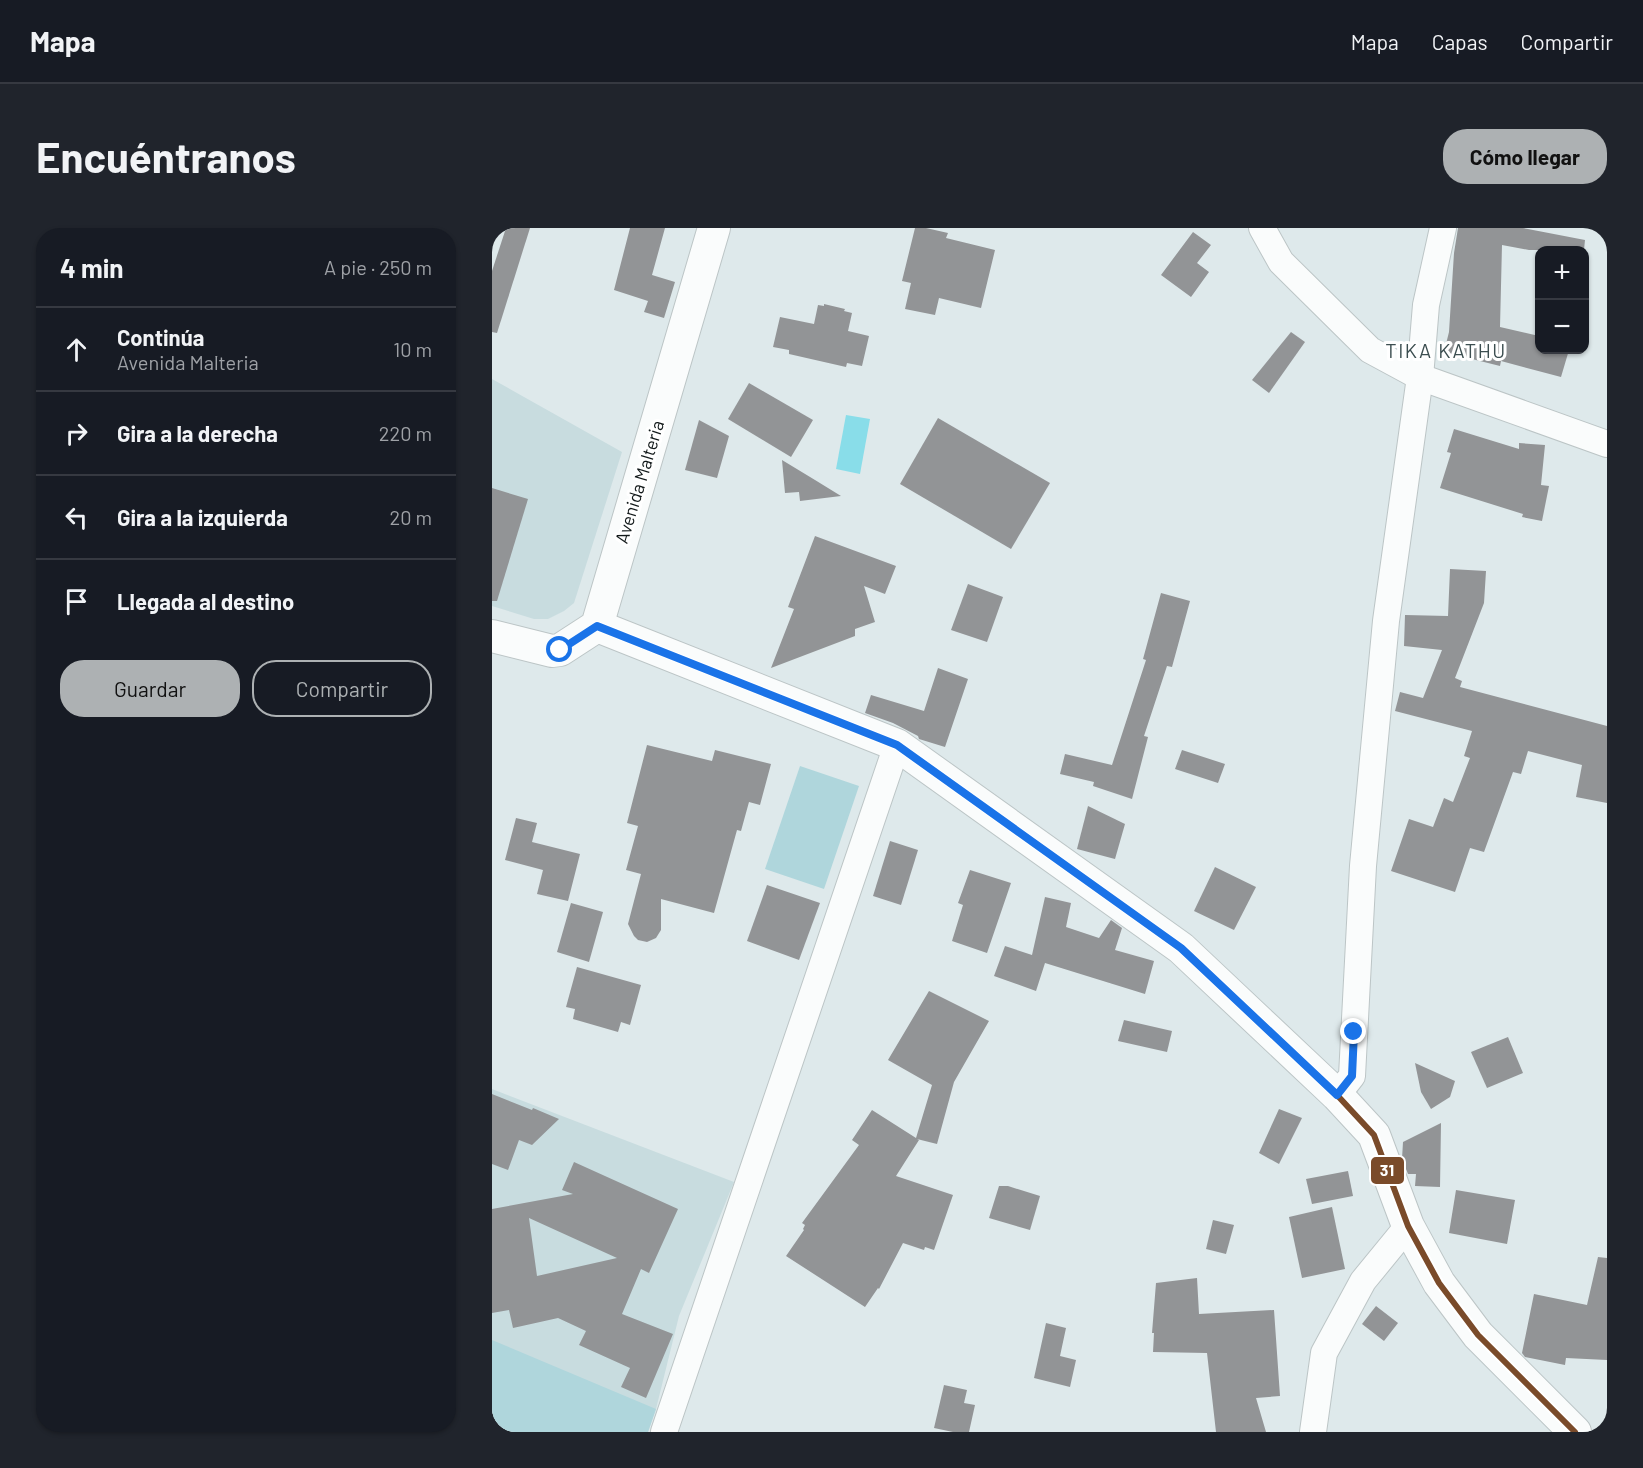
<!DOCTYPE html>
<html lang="es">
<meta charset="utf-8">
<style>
body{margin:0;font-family:Barlow,sans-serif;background:#20242c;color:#f1f3f6}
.controls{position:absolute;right:18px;top:18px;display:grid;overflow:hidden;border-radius:12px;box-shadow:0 2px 4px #0004}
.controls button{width:54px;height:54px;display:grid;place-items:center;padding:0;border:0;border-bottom:2px solid #363941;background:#171b24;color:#f1f3f6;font:30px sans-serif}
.stop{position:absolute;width:18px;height:18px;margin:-14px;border:4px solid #1a73e8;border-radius:50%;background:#fff}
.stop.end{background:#1a73e8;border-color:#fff;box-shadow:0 2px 6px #0008}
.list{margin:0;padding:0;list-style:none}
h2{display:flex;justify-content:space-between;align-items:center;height:78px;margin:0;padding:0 24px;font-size:26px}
h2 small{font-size:20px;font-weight:400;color:#9ea1a6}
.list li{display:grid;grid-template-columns:39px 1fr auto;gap:18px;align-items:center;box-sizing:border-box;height:84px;padding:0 24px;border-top:2px solid #363941}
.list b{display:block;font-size:22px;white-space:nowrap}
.list p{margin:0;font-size:20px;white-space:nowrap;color:#9ea1a6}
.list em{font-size:20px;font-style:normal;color:#9ea1a6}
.actions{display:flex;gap:12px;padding:18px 24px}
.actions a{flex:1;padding:14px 0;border:2px solid #adb1b3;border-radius:24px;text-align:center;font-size:21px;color:#adb1b3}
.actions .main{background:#adb1b3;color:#111}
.icon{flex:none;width:33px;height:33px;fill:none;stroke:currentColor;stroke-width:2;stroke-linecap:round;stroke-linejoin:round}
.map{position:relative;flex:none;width:1115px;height:1204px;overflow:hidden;border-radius:24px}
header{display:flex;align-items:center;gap:36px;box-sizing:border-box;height:84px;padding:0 30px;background:#171b24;border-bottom:2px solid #363941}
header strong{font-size:28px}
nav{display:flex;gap:33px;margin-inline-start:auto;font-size:21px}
.intro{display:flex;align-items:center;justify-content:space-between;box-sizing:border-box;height:144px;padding:0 36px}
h1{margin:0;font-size:42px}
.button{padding:15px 27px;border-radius:24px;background:#adb1b3;color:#111;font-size:21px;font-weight:700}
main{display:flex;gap:36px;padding:0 36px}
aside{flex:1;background:#171b24;border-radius:24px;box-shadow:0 2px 4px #0004}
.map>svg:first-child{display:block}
.built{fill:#c8dcdf}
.green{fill:#afd6dc}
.water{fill:#89dde9}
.building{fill:#929496;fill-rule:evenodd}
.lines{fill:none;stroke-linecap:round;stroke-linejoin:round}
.minor-casing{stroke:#bcc5c6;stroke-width:28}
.tertiary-casing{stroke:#bcc5c6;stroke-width:34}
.minor{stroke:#fafcfc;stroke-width:26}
.tertiary{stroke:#fafcfc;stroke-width:32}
.bus-1-casing{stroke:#fff;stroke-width:10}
.bus-1{stroke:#7a4b2a;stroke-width:6}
.route{stroke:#1a73e8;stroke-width:8}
.labels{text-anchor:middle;stroke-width:6;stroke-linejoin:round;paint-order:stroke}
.street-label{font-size:18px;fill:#111819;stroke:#fff}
.neighbourhood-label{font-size:20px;letter-spacing:1.5px;fill:#3c4e50;stroke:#fff}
.line-badge{stroke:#fff;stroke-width:2}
.badge-label{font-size:16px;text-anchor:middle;font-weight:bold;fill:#fff}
</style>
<header>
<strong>Mapa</strong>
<nav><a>Mapa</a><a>Capas</a><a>Compartir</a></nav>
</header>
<div class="intro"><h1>Encuéntranos</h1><a class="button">Cómo llegar</a></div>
<main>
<aside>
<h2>4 min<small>A pie · 250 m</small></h2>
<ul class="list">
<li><svg class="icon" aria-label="ahead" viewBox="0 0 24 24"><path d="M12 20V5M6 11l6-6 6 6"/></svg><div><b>Continúa</b><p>Avenida Malteria</p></div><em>10 m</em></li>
<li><svg class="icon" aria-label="right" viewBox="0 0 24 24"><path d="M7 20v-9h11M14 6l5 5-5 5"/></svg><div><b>Gira a la derecha</b></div><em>220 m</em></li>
<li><svg class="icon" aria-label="left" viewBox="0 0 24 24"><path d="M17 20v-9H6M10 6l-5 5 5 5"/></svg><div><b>Gira a la izquierda</b></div><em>20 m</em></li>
<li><svg class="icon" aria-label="arrive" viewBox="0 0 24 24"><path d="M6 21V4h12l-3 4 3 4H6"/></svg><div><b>Llegada al destino</b></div></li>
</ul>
<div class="actions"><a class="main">Guardar</a><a>Compartir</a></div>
</aside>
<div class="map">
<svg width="1115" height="1204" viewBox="0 0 1115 1204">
<rect width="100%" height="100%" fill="#dee9eb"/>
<g class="built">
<path d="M0 151 130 224 82 375 72 383 56 391H42L0 378Z"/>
<path d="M0 861 242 954 187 1088 164 1181 156 1204H0Z"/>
</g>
<g class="green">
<path d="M308 538 367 558 332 661 273 641Z"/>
<path d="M0 1112 164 1181 156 1204H0Z"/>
</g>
<path class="water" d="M354 187 378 191 368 246 344 241Z"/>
<g class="building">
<path d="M14 0H38L5 105 0 104V43Z"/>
<path d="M138 0H173L160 47 183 54 172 90 152 84 156 73 122 62Z"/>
<path d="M423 0H434L456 5 454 10 503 22 489 80 447 70 443 87 413 81 419 55 410 53Z"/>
<path d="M966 0H1031L1093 12 1092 22H1037L1010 17 1008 99 1047 108V122H1077L1069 149 1009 133 1008 138 952 124 957 104 962 25Z"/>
<path d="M701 4 719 17 705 35 717 44 699 69 669 47Z"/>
<path d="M332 76 353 81 352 83 360 85 356 103 377 108 370 138 355 135 354 139 297 126V122L281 119 288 89 322 96 326 77 332 78Z"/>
<path d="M799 104 813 114 777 165 760 152Z"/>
<path d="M257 155 321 192 299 229 236 191Z"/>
<path d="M446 190 558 255 519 321 408 256Z"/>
<path d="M207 192 237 208 225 250 193 242Z"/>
<path d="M962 201 1027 221V215L1053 217 1049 257 1057 258 1050 293 1030 289 1031 286 948 260 959 225 955 224Z"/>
<path d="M290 232 323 252 349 268 308 273 307 264 293 265Z"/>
<path d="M0 260 36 271 5 373H0Z"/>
<path d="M323 308 404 338 393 366 372 358 383 394 363 401V408L279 440 302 381 296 379Z"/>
<path d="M958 341 994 343 992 375 963 450 970 453 968 459 1115 498V575L1084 569 1090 537 1036 523 1029 546 1021 544 992 624 978 620 963 664 899 643 917 591 941 599 952 570 961 574 978 530 972 528 980 503 903 483 908 464 931 470 950 422 912 418 913 387 956 388Z"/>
<path d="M476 356 511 369 495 414 459 402Z"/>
<path d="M669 365 698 373 680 439 675 438 652 508 656 509 640 571 601 558 602 554 568 546 573 526 620 537 654 432 651 431Z"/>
<path d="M446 440 476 451 453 519 427 511 426 508 401 495 373 485 379 467 432 483Z"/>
<path d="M155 517 220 533 223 522 279 536 268 577 257 574 249 603 245 602 222 685 169 671V702L164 710 155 714 146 712 142 708 136 696 149 646 134 642 146 598 135 595Z"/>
<path d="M690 522 733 536 726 555 683 541Z"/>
<path d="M596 578 633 596 623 631 585 621Z"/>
<path d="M24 590 45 595 40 614 88 626 76 673 45 666 51 642 13 632Z"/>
<path d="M398 613 426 622 409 677 381 668Z"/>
<path d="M723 639 764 659 742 702 702 683Z"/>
<path d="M478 642 519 655 495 725 460 713 471 677 466 675Z"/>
<path d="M275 657 328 675 307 732 255 713Z"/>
<path d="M553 669 579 675 574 699 607 710 619 692 630 700 623 722 662 733 653 766 553 735 544 763 502 748 513 718 540 727Z"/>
<path d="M79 675 111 684 97 734 65 724Z"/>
<path d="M85 739 149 757 138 797 129 794 126 804 81 791 83 781 74 779Z"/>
<path d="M437 763 497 793 462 854 445 916 425 911 427 912 404 948 461 967 442 1022 433 1019 432 1022 411 1015 387 1061 386 1060 373 1079 294 1028 312 1002 311 1001 313 997 310 995 367 917 360 912 380 882 424 910 440 857 396 832Z"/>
<path d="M632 792 680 803 675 824 626 813Z"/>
<path d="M1016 809 1031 845 995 860 979 824Z"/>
<path d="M923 835 963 853 958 869 939 881 929 864Z"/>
<path d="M0 866 40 882 41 880 67 891 40 917 27 912 16 942 0 936Z"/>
<path d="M787 881 810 890 787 936 767 925Z"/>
<path d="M949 895 948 959 923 958 924 946H916L910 931 911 914Z"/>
<path d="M82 934 186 981 157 1045 149 1041 130 1086 181 1106 154 1170 129 1159 138 1140 87 1117 94 1103 66 1090 21 1100 17 1082 0 1085V981L81 966 70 962ZM37 990 125 1030 45 1048Z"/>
<path d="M856 943 861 968 820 976 814 951Z"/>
<path d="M507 958H516L548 968 538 1002 497 990Z"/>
<path d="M964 962 1023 972 1015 1016 957 1005Z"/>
<path d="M840 979 853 1041 810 1050 797 989Z"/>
<path d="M721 992 742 997 734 1026 714 1021Z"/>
<path d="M1106 1029 1115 1030V1132L1074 1130 1073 1137 1033 1129 1030 1125 1042 1066 1095 1077Z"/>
<path d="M705 1050 707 1086 782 1082 788 1168 764 1170 774 1204H724L715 1125 661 1124 662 1105H660L664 1055Z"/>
<path d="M884 1078 906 1095 892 1113 870 1096Z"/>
<path d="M554 1095 574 1100 568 1128 584 1132 578 1159 542 1150Z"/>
<path d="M452 1157 475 1162 472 1175 483 1177 477 1204H461L442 1200Z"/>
</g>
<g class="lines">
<defs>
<g id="minor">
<path d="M770 0 789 34 878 122 928 149 1115 216"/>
<path d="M845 867 860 848 871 638 894 393 928 149 934 77 951 0"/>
<path d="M172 1204 405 517"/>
<path d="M821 1204 832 1125 871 1053 916 998"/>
</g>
<g id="tertiary">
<path d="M105 398 405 517 689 720 845 867 882 907 916 998 947 1055 986 1107 1083 1204"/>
<path d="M0 408 60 423 68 422 105 398 222 0"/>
</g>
</defs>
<use href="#minor" class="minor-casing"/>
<use href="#tertiary" class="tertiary-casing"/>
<use href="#minor" class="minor"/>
<use href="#tertiary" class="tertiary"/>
<defs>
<path id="bus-1" d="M105 398 405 517 689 720 845 867 882 907 916 998 947 1055 986 1107 1083 1204"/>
</defs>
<use href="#bus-1" class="bus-1-casing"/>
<use href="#bus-1" class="bus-1"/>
</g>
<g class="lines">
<path class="route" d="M68 422 105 398 405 517 689 720 845 867 860 848 862 804"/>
</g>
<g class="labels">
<g class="street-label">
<text transform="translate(148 254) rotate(-73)" y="6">Avenida Malteria</text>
</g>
<g class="neighbourhood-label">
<text x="954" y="130">TIKA KATHU</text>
</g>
</g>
<rect class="line-badge" x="878" y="928" width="35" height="29" rx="6" fill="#7a4b2a"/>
<g class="badge-label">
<text x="895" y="948">31</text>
</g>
</svg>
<div class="controls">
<button>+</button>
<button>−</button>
</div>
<div class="stop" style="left:68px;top:422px"></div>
<div class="stop end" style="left:862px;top:804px"></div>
</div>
</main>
